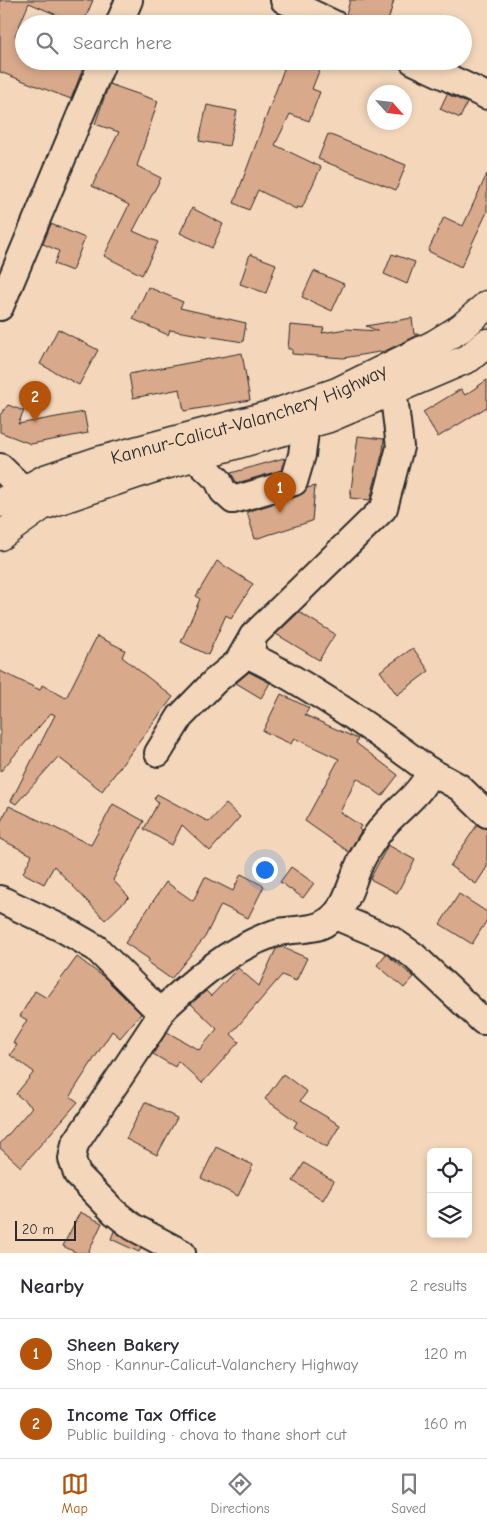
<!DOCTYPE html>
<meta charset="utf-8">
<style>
body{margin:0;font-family:"Comic Neue",sans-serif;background:#f7f7f7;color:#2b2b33}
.controls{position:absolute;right:15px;bottom:15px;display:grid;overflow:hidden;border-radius:8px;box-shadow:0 2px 8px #0003}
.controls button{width:45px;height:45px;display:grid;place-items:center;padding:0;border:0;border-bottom:1px solid #e1e1e2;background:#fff;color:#2b2b33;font:25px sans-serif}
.compass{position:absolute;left:367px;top:85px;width:45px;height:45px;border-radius:50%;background:#fff;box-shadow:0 2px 8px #0003;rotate:117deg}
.scale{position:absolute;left:15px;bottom:12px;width:61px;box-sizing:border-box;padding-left:5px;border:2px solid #2b2b2b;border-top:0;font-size:14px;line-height:18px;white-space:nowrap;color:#2b2b2b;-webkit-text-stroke:4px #f4d7bb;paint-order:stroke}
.you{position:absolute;left:264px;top:869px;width:18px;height:18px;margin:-12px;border:4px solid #fff;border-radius:50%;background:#1a73e8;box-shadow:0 0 0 8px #1a73e833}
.badge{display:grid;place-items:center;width:32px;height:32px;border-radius:50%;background:#b45309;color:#fff;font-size:16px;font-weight:700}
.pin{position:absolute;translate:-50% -41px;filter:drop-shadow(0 1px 2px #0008)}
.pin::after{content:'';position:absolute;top:26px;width:18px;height:15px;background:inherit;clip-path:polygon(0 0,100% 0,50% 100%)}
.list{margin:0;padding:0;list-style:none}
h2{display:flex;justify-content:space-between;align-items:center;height:65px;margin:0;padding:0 20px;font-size:21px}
h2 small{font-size:16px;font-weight:400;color:#7c7c81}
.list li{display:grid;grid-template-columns:32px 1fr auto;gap:15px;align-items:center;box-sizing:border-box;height:70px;padding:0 20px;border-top:1px solid #e1e1e2}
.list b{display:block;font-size:19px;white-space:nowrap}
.list p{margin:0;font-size:16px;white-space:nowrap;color:#7c7c81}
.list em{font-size:16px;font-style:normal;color:#7c7c81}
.icon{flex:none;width:28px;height:28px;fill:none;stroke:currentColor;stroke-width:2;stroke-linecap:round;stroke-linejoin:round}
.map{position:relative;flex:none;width:487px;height:1253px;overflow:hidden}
.search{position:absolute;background:#fff;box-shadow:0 2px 8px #0003;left:15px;right:15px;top:15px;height:55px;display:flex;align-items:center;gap:12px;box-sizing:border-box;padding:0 18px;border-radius:28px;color:#7c7c81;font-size:19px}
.sheet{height:205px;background:#fff}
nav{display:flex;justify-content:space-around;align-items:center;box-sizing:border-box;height:70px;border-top:1px solid #e1e1e2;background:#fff;font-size:14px;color:#7c7c81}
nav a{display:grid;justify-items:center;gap:2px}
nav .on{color:#b45309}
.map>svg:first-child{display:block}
.building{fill:#d9a98b;stroke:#2b2b2b}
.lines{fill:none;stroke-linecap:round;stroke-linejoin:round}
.minor-casing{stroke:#2b2b2b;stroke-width:30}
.highway-casing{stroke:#2b2b2b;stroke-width:31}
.minor{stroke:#f4d7bb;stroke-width:26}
.highway{stroke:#f4d7bb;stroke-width:28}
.labels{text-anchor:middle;stroke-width:5;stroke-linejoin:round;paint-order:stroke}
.street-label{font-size:19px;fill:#2b2b2b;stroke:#f4d7bb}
</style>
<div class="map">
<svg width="487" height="1253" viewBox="0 0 487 1253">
<rect width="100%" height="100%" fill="#f4d7bb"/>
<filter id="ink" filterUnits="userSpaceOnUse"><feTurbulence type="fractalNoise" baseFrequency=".02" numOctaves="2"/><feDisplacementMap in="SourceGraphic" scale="10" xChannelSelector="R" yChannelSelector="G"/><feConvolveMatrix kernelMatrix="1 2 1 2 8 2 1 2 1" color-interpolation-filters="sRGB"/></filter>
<g filter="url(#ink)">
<g class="building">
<path d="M0 0H93L83 24H78L29 3 15 36 24 39V61H86L71 99 0 72Z"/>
<path d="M350 0H394L387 24H377L346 15Z"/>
<path d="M287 61H323L312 89 320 92 309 121 290 114 275 145 321 167 302 208 297 207 296 209 258 190 249 210 234 203Z"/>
<path d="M109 84 158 101 137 166 161 178 133 231 158 242 142 275 104 256 129 205 92 186 119 132 95 124Z"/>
<path d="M447 94 467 103 460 118 440 109Z"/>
<path d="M207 105 237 111 229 146 199 141Z"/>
<path d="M328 134 406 165 396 190 318 159Z"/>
<path d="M487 174V212L461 267 428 251 444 217 463 226Z"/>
<path d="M192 208 223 224 212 248 180 233Z"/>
<path d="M51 224 85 238 72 271 54 264 59 251 43 244Z"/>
<path d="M250 254 276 264 266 293 240 284Z"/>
<path d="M392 254 415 262 407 284 384 274Z"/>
<path d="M314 271 344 284 332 311 302 297Z"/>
<path d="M148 287 183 302 180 308 246 323 243 342 170 330 168 335 133 319Z"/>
<path d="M412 318 414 334H420L385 351 343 358 292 354V349H288L290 325 324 328 322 333 346 329 378 331 366 326Z"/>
<path d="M58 329 98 350 79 385 40 364Z"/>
<path d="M242 353 250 400 184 411 180 389 133 398 129 374Z"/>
<path d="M487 380V407L438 437 423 412 461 389 465 395Z"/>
<path d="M8 405 24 411 18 424 84 412 88 433 31 444 0 432V415Z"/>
<path d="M358 436 384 439 383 451 370 500 350 498Z"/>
<path d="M284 458 282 470 237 483 231 473Z"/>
<path d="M315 486 312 521 255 539 247 512 298 496 307 488Z"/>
<path d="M217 561 253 584 231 619 226 615 208 655 181 642 200 599 196 596Z"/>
<path d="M299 612 335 634 319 660 276 634Z"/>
<path d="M97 636 125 650 122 657 173 697 102 791 58 757 16 804 11 801 55 715 51 713 0 772V671L40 690 42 685 66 698Z"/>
<path d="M413 648 429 671 397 695 380 671Z"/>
<path d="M249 672 270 683 261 698 236 683Z"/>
<path d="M281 694 309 708 305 715 358 739 356 743 398 775 382 796 357 778 340 812 361 826 359 829 361 831 349 852 305 821 339 759 294 738 291 744 263 731Z"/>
<path d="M157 794 209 822 226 804 240 817 210 851 182 825 172 845 144 829 158 803 154 799Z"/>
<path d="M113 804 144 821 113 880 129 897 105 920 54 866 44 884 23 873 32 855 0 839V823L9 806 91 845Z"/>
<path d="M477 825 487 829V867L476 884 450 866Z"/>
<path d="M388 845 415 860 397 893 370 879Z"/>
<path d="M291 867 314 883 303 898 280 882Z"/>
<path d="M241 874 264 886 248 918 221 905 205 937 171 979 147 962 149 959 125 943 166 882 193 901 205 877 233 891Z"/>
<path d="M459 894 487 912V920L472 944 440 924Z"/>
<path d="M282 947 307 958 296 981 282 975 231 1034 239 1042 202 1083 178 1061 175 1067 153 1054 167 1032 199 1050 217 1029 191 1004 206 991 211 996 238 968 259 986 276 949Z"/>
<path d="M386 954 414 977 404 988 377 965Z"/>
<path d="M77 957 105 978 141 1014 120 1038 112 1031 70 1096 78 1102 21 1167 0 1148V1144L32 1107 16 1094 34 1072 10 1055 17 1045 13 1043 27 1020 20 1016 35 991 47 998Z"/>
<path d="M283 1074 307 1092 300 1101 340 1125 327 1147 294 1127 297 1122 265 1099Z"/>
<path d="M145 1102 177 1118 157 1155 126 1139Z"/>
<path d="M216 1147 253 1165 238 1196 201 1178Z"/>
<path d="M304 1163 334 1181 323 1200 293 1181Z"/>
<path d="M80 1212 102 1223 88 1253H77L63 1246Z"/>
<path d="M114 1231 141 1248 139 1252 111 1239Z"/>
</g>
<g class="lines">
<defs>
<g id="minor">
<path d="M284 0 334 24"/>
<path d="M119 24 129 0"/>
<path d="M413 61 487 96"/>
<path d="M0 307 103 61"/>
<path d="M394 397 400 447 384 508 253 636 251 656C313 687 372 728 428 770"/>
<path d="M194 457 218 480 223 491 233 500 294 482 302 455 306 424"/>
<path d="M0 467 24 490"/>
<path d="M158 753 180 717 215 681 238 662 253 636"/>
<path d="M0 899 63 929 96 948 160 1012C195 979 229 949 275 933 291 928 314 932 327 922 349 908 351 878 363 857 368 847 375 837 382 828 393 812 429 789 428 770L459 787 487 814"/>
<path d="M335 916 390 939 413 955 483 1021"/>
<path d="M160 1012 157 1021 75 1144 72 1159 77 1174 114 1212 133 1227 182 1253"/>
</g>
<g id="highway">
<path id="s1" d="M0 503 45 479 98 461 270 415 337 392 435 344 461 328 487 305"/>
<path d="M0 536 42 506 151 469 329 418 469 358 487 343"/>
</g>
</defs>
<use href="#minor" class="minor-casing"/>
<use href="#highway" class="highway-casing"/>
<use href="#minor" class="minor"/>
<use href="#highway" class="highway"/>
</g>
</g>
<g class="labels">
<g class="street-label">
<text dy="7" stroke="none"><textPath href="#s1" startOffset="265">Kannur-Calicut-Valanchery Highway</textPath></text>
</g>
</g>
</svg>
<div class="controls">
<button><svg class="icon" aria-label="locate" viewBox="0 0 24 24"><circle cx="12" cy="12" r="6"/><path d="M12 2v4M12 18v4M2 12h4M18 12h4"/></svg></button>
<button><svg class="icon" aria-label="layers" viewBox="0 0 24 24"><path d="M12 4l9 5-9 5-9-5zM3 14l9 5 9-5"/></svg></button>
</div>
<svg class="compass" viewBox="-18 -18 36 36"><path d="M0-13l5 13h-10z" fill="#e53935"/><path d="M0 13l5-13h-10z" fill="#7c7c81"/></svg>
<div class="scale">20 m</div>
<div class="you"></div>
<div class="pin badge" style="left:280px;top:513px">1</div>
<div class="pin badge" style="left:35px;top:422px">2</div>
<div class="search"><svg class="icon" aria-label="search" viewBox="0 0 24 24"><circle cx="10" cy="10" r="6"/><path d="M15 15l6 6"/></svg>Search here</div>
</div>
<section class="sheet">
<h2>Nearby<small>2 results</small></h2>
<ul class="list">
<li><span class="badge">1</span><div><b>Sheen Bakery</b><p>Shop · Kannur-Calicut-Valanchery Highway</p></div><em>120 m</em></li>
<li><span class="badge">2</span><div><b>Income Tax Office</b><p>Public building · chova to thane short cut</p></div><em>160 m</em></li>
</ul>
</section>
<nav>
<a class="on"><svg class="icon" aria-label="map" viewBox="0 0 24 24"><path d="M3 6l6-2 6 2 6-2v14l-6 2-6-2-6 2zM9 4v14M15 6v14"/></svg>Map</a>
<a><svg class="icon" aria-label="directions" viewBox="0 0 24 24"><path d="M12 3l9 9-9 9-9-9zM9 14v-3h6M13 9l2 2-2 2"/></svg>Directions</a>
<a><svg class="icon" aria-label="saved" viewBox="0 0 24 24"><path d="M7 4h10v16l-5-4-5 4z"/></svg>Saved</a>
</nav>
